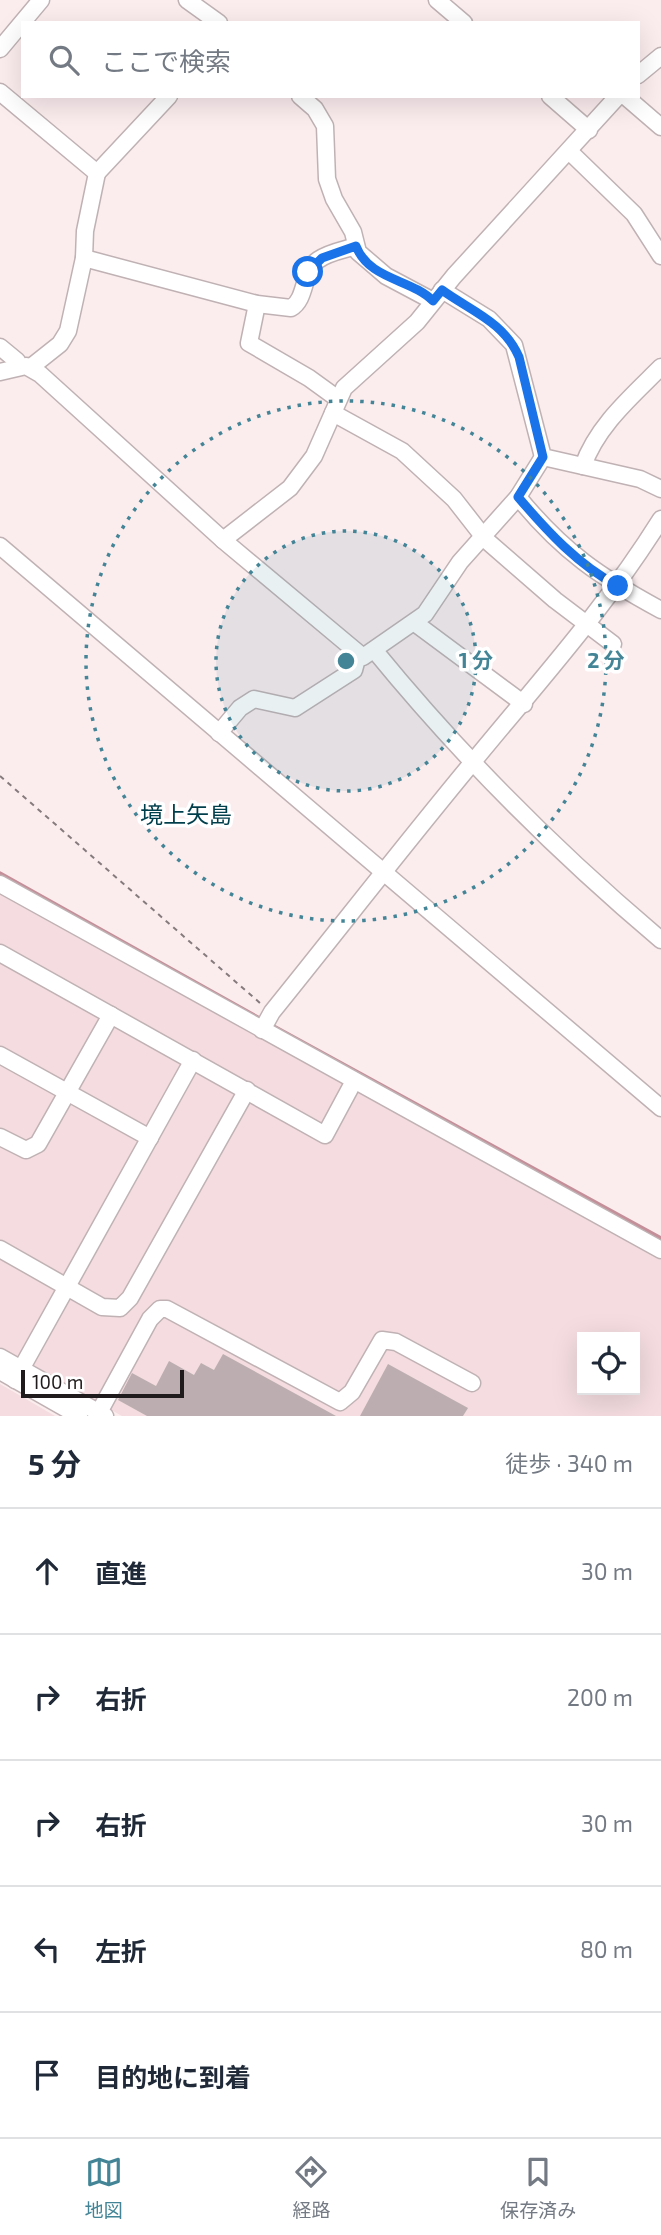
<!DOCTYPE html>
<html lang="ja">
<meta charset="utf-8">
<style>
body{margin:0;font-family:"Exo 2","Noto Sans JP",sans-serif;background:#f6f6f7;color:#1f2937}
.controls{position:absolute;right:21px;bottom:21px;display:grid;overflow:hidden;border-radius:0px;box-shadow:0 7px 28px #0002}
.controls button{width:63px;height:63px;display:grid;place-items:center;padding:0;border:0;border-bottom:2px solid #e0e1e3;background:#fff;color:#1f2937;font:35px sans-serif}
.scale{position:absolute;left:21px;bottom:18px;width:163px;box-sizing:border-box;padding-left:7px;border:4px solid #1f1a1b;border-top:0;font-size:19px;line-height:24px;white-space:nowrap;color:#1f1a1b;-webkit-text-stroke:5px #fff;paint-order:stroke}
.stop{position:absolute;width:21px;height:21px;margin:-16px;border:5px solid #1a73e8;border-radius:50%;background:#fff}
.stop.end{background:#1a73e8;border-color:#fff;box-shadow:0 2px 7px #0008}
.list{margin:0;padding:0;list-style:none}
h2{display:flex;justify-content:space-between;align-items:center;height:91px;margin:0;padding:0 28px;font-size:30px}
h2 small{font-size:23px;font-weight:400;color:#747a83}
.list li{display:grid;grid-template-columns:46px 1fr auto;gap:21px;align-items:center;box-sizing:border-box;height:126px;padding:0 28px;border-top:2px solid #e0e1e3}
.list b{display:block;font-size:26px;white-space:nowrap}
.list em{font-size:23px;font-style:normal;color:#747a83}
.icon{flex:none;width:38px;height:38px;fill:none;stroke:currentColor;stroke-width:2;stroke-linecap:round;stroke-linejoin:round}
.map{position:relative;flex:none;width:661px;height:1416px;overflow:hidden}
.search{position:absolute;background:#fff;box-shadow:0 7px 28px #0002;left:21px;right:21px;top:21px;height:77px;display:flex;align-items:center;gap:18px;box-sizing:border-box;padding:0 24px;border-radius:0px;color:#747a83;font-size:26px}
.sheet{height:721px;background:#fff}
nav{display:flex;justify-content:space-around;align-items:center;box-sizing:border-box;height:98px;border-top:2px solid #e0e1e3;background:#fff;font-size:19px;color:#747a83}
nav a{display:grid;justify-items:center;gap:4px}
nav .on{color:#438596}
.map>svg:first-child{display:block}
.built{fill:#f4dce0;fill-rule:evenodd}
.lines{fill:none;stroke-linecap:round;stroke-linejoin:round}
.stream{stroke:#c58f99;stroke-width:3.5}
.building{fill:#bcaeb0}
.minor-casing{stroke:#c0b2b4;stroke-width:19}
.path{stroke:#857b7d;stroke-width:2;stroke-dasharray:5 5;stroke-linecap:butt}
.minor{stroke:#fff;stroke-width:16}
.route{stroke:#1a73e8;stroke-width:9}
.ring{fill:none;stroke:#438596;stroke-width:3.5;stroke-dasharray:3.5 7}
.labels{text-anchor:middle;stroke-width:7;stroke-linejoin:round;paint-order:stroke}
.quarter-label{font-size:23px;fill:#003e4b;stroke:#fff}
.centre{fill:#438596;stroke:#fff;stroke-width:3.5}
.ring-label{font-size:21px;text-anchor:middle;font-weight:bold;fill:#438596;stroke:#fff;stroke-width:7;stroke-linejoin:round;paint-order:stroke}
</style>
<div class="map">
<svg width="661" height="1416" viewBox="0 0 661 1416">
<rect width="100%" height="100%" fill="#fbecee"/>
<g class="built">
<path d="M0 892 661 1260V1416H122L0 1347ZM582 1337H635V1390H582Z"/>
<path d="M0 1384 55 1416H0Z"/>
</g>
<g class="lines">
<g class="stream">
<path d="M0 873 263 1020"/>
<path d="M270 1024 661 1238"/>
</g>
</g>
<g class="building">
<path d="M223 1354 336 1416H147L118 1400 132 1373 156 1386 169 1361 194 1375 201 1363 214 1370Z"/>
<path d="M388 1364 468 1408 463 1416H360Z"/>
</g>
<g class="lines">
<defs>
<g id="minor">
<path d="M187 0 219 23"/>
<path d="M437 0 464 23"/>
<path d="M0 49 41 0"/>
<path d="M638 75 661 56"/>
<path d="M0 92 97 173 85 231 84 258 68 331 60 344 31 367"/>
<path d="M300 96 315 109 325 126 327 179 334 199 353 232 358 252 386 276 433 301"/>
<path d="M550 96 589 130"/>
<path d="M625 96 661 127"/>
<path d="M570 152 634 214 661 256"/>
<path d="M97 173 169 96"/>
<path d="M84 258 257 304 291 308C307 299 302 271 318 260 329 252 344 250 356 246"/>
<path d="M442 290 489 319 514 345 543 457 640 479 661 489"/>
<path d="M257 304 249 343 309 378 338 399"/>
<path d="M0 347 17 361 18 366"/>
<path d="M0 372 26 366 40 374 223 540 363 657 425 614 460 562 518 497 543 457"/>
<path d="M333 413 402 451 454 499 486 540 555 600 613 644"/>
<path d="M583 466C597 426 631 397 661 367"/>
<path d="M518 497C563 552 600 577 661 610"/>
<path d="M223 540 290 488 314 456 344 388 417 322 454 276 618 96"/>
<path d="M0 546 661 1108"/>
<path d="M415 623 524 704"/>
<path d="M375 651C460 755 558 853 661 940"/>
<path d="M219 733 240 708 254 699 295 708 354 670 358 655"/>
<path d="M0 884 661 1250"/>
<path d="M0 953 325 1135 354 1081"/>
<path d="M262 1030 272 1012C339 929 404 845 472 763 540 680 604 610 661 519"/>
<path d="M0 1055 150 1138"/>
<path d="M0 1137 26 1150 38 1144 111 1015"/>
<path d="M0 1249 102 1307 120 1308 130 1298 247 1090"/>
<path d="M0 1357 105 1416"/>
<path d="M0 1371 79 1416"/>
<path d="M15 1380 193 1060"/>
<path d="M97 1416 150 1319 160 1309H167L340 1402 352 1392 382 1340 396 1342 472 1383"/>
</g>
</defs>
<use href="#minor" class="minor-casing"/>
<path class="path" d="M0 776 260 1003"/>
<use href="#minor" class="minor"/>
</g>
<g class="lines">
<path class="route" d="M308 272 322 258 356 246C369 280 412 279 433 301L442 290C471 311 504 322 519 357L543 457 518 497C547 531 578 565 618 586"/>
</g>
<circle cx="346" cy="661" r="130" fill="#438596" fill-opacity=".12"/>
<g class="ring">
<circle cx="346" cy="661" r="130"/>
<circle cx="346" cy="661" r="260"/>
</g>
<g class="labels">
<g class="quarter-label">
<text x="186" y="823">境上矢島</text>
</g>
</g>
<circle cx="346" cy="661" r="10" class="centre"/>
<g class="ring-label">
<text x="476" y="668">1 分</text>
<text x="606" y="668">2 分</text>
</g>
</svg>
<div class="controls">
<button><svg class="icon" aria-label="locate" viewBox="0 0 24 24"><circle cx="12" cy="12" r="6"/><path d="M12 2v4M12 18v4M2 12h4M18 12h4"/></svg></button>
</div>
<div class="scale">100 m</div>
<div class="stop" style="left:308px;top:272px"></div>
<div class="stop end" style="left:618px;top:586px"></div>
<div class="search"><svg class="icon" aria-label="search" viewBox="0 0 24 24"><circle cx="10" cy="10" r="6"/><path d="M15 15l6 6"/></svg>ここで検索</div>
</div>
<section class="sheet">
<h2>5 分<small>徒歩 · 340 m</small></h2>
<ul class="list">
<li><svg class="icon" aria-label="ahead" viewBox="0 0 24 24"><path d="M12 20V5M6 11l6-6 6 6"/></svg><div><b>直進</b></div><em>30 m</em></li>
<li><svg class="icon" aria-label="right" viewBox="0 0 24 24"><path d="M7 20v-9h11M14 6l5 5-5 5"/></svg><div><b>右折</b></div><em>200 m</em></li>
<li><svg class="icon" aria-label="right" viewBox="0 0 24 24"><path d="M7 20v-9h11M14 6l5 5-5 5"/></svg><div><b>右折</b></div><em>30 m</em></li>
<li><svg class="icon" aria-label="left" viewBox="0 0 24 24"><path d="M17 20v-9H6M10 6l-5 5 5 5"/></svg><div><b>左折</b></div><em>80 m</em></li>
<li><svg class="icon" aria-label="arrive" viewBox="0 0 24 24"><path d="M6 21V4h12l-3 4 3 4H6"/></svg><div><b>目的地に到着</b></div></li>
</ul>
</section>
<nav>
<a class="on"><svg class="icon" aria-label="map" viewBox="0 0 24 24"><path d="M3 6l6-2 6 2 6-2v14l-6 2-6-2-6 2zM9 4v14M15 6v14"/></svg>地図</a>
<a><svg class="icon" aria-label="directions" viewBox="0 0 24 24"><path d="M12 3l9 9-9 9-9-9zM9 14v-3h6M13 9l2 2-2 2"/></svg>経路</a>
<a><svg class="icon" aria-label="saved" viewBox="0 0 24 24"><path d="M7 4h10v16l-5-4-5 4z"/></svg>保存済み</a>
</nav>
